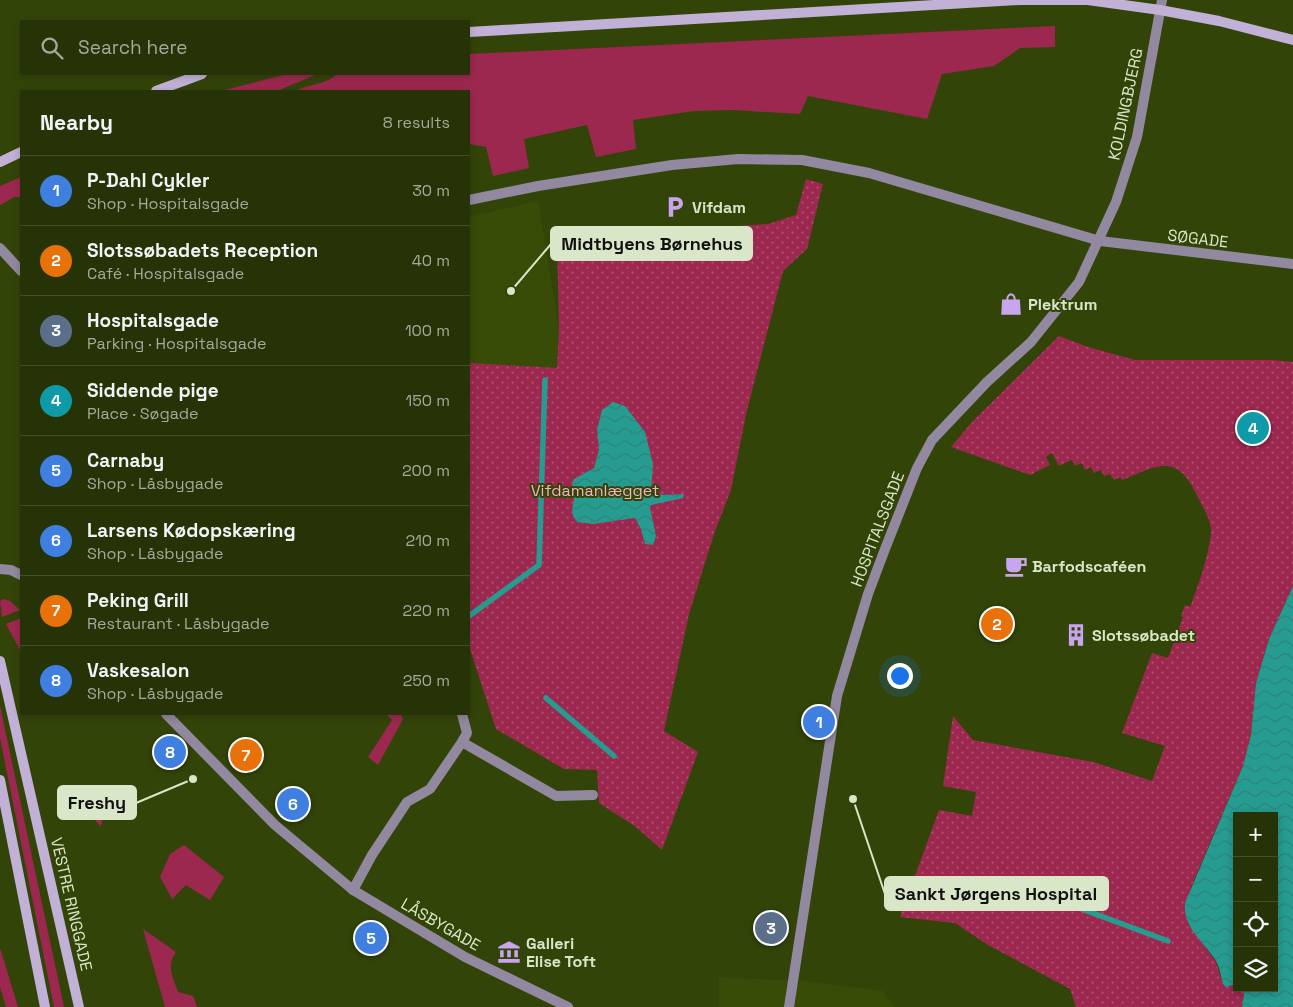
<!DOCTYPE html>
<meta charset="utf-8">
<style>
body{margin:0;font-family:"Space Grotesk",sans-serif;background:#2e3b11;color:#f1f3f6}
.controls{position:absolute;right:15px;bottom:15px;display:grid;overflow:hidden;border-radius:0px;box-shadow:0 2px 8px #0003}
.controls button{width:45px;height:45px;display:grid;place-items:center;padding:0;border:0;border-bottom:1px solid #424e28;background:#263307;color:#f1f3f6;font:25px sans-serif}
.you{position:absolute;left:899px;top:675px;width:18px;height:18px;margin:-12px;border:4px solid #fff;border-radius:50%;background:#1a73e8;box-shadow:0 0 0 8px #1a73e833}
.badge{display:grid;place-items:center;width:32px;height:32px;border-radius:50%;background:#ea580c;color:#fff;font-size:16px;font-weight:700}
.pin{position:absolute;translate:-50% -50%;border:2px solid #fff;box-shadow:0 1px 5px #0006}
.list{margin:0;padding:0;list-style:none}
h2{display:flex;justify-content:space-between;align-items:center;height:65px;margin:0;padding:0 20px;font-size:21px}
h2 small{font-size:16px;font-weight:400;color:#a4aa9b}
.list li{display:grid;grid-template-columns:32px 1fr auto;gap:15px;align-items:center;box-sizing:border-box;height:70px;padding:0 20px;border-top:1px solid #424e28}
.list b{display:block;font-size:19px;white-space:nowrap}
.list p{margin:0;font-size:16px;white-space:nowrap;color:#a4aa9b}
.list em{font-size:16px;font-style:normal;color:#a4aa9b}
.icon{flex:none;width:28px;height:28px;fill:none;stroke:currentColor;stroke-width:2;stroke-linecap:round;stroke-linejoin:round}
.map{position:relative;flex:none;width:1293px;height:1007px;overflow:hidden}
.search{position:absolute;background:#263307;box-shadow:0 2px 8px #0003;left:20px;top:20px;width:450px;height:55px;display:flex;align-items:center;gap:12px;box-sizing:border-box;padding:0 18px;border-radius:0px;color:#a4aa9b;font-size:19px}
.panel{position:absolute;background:#263307;box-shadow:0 2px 8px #0003;left:20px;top:90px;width:450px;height:625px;border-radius:0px}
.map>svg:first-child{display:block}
.built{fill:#394c07}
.grass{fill:#9c2850}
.park{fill:url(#park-dots)}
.water{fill:url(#water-waves)}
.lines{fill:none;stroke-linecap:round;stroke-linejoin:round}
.stream{stroke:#269c91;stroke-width:5.5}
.street{stroke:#9288a0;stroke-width:10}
.secondary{stroke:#c2b1d7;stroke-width:10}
.labels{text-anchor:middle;stroke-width:4;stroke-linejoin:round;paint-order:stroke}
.street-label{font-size:16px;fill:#dae6c8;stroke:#334409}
.poi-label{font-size:16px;font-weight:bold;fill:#dae6c8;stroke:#334409;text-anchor:start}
.park-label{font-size:16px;fill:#f4b1bf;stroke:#334409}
.leader{fill:none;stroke:#dae6c8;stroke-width:2}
.callout-dot{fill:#dae6c8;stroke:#334409;stroke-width:2}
.callout{fill:#dae6c8;stroke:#dae6c8;stroke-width:2}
.callout-label{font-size:18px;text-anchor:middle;font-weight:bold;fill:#111}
</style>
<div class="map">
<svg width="1293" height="1007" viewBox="0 0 1293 1007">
<defs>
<pattern id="park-dots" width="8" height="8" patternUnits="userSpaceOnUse" patternTransform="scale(1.25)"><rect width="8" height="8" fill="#9c2850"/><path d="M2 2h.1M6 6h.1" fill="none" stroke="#ae5270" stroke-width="1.8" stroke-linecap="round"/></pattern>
<pattern id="water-waves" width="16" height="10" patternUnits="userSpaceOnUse" patternTransform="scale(1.25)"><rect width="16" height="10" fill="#269c91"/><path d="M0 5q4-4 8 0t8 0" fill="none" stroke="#2e8278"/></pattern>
</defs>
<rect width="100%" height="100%" fill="#334409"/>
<g class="built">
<path d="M538 201 559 329 557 369 469 363V217Z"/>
<path d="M719 978 795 980 883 991 895 1007H719Z"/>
</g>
<g class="grass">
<path d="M1055 26V47L1020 48 994 66 942 74 927 119 808 96 800 114 732 110 694 111 633 120 636 149 596 157 587 125 524 139 529 168 493 176 486 147 469 144V91H295C310 84 327 84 337 74H469V54Z"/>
<path d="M287 74 315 75 277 91H221Z"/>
<path d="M21 177V197H14L0 205V186Z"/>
<path d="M4 599 10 601 20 610 2 617 0 601Z"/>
<path d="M21 618V652L6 624Z"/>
<path d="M0 706 64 1007H54L0 738Z"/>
<path d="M386 714H401L403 719 378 765 368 757 392 720Z"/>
<path d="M107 785 101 827 95 820 90 790Z"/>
<path d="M184 845 224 877 210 900 186 885 172 899 160 877 170 854Z"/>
<path d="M143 929 176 952C166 966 173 977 178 992L193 996 197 1007H165Z"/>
<path d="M0 948 18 1007H6L0 987Z"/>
</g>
<g class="park">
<path d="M806 179 823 184 807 249 783 271 746 414 731 490 714 534 689 614 664 731 698 752 662 850 636 827 599 803 597 770 564 769 496 729 469 646V363L557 368 559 329 557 238 768 224 796 215Z"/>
<path d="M1059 336 1088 347 1135 360H1272L1293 362V586L1269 639 1256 683 1251 735 1243 766 1191 887 1188 923 1216 962 1223 984 1230 986 1237 984V988H1245L1242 1007H1076L1070 989 988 945 955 923 900 917 939 810 972 816 976 792 943 786 953 716 973 740 1093 762 1152 781 1165 746 1122 733 1152 653 1168 658 1183 617 1181 616 1185 605 1190 607C1199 584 1208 558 1211 534 1212 523 1205 511 1200 501 1178 454 1164 462 1122 480L1120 477 1114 480 1110 474 1104 476 1101 470 1094 473 1091 467 1085 470 1082 463 1075 466 1072 460 1059 466 1052 453 1046 457 1050 465 1030 475 951 447 973 421Z"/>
</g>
<g class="water">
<path d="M613 402 625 406 645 432 653 464 651 491 663 495 684 494 683 498 651 505 650 508 656 536 653 545 645 544 641 529 635 518 593 524 577 522 573 516 572 509 574 501 572 484 574 479 594 468 599 449 597 430 602 410Z"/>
<path d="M1293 586V1007H1242L1245 988H1274V816H1237V984L1226 987 1223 984C1221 977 1220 968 1216 961 1204 941 1183 929 1185 903L1243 766 1251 735 1256 683 1269 639Z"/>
</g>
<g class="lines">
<g class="stream">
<path d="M469 616 539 565 545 380"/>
<path d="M546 698 614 756"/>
<path d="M1012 883 1168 941"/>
</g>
<g class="street">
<path d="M469 200 538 186 672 165 738 159 802 160 869 173 1100 241 1293 264"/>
<path d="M0 248 21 271"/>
<path d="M0 569 11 570 21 575"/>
<path d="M166 714 275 825 353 890 465 957 568 1007"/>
<path d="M462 742 467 733 462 714"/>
<path d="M353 890 372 855 407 802 430 789 462 742 556 796 593 795"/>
<path d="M789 1007 837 696 868 594 885 549 917 468 932 440 987 382 1031 342 1079 282 1116 202 1137 137 1162 0"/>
</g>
<g class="secondary">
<path d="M469 32 1020 0H1088L1160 10 1219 21 1293 40"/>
<path d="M156 91 202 74"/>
<path d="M0 162 21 152"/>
<path d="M0 661 79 1007"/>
<path d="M0 780 45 1007"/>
</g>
</g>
<defs>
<symbol id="parking-bare" viewBox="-9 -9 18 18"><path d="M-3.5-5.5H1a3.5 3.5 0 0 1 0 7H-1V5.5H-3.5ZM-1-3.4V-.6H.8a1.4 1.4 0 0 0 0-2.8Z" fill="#c7a6ef" stroke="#334409" stroke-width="2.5" paint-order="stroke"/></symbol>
<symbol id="shop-bare" viewBox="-9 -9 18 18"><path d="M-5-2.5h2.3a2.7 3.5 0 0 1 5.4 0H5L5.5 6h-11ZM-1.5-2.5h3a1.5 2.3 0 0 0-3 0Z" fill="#c7a6ef" stroke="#334409" stroke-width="2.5" paint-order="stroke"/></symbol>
<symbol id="cafe-bare" viewBox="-9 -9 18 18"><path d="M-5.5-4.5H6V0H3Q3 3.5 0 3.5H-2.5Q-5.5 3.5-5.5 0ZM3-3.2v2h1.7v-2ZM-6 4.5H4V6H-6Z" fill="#c7a6ef" stroke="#334409" stroke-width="2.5" paint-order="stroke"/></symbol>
<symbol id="building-bare" viewBox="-9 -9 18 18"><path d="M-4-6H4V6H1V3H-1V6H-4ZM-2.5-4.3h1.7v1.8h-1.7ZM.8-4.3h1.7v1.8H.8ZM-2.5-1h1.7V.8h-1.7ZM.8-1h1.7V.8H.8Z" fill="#c7a6ef" stroke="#334409" stroke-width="2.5" paint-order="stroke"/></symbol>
<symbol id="museum-bare" viewBox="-9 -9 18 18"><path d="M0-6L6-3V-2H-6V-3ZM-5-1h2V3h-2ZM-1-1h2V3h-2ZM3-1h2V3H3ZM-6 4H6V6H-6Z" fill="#c7a6ef" stroke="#334409" stroke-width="2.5" paint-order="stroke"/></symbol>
</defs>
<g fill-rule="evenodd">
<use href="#parking-bare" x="659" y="191" width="32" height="32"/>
<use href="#shop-bare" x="995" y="288" width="32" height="32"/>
<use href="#cafe-bare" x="1000" y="550" width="32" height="32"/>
<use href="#building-bare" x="1060" y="619" width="32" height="32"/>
<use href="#museum-bare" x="493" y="936" width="32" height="32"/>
</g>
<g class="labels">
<g class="street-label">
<text transform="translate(1125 104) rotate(-78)" y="6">KOLDINGBJERG</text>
<text transform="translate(1198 238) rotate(7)" y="6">SØGADE</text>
<text transform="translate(877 529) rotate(-69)" y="6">HOSPITALSGADE</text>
<text transform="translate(72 904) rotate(77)" y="6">VESTRE RINGGADE</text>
<text transform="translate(441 924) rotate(30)" y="6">LÅSBYGADE</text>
</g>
<g class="poi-label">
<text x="692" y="213">Vifdam</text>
<text x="1028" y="310">Plektrum</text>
<text x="1032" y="572">Barfodscaféen</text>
<text x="1092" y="641">Slotssøbadet</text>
<text x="526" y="949">Galleri<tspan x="526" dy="18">Elise Toft</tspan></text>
</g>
<g class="park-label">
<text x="595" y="496">Vifdamanlægget</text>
</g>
</g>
<path class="leader" d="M511 291L551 244M193 779L136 803M853 799L885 894"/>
<g class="callout-dot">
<circle cx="511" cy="291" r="5"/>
<circle cx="193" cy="779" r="5"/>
<circle cx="853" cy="799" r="5"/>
</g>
<g class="callout">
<rect x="551" y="227" width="201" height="33" rx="5"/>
<rect x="58" y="786" width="78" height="33" rx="5"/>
<rect x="885" y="877" width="223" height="33" rx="5"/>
</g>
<g class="callout-label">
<text x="652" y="250">Midtbyens Børnehus</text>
<text x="97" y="809">Freshy</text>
<text x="996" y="900">Sankt Jørgens Hospital</text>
</g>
</svg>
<div class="controls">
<button>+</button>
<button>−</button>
<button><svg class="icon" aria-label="locate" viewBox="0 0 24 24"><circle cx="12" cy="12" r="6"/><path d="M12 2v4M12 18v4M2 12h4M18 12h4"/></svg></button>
<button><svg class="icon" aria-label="layers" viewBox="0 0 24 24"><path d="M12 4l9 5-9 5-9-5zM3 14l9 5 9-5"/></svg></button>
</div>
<div class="you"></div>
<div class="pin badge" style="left:819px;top:722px;background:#3f7fe0">1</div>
<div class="pin badge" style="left:997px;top:624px;background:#e8710a">2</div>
<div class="pin badge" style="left:771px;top:928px;background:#5c6f8a">3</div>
<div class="pin badge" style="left:1253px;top:428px;background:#0f9aa8">4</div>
<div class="pin badge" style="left:371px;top:938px;background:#3f7fe0">5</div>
<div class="pin badge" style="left:293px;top:804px;background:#3f7fe0">6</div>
<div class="pin badge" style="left:246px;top:755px;background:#e8710a">7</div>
<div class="pin badge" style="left:170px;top:752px;background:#3f7fe0">8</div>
<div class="search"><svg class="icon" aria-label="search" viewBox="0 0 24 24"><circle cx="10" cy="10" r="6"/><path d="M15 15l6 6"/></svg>Search here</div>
<section class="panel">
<h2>Nearby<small>8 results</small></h2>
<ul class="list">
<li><span class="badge" style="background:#3f7fe0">1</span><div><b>P-Dahl Cykler</b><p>Shop · Hospitalsgade</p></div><em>30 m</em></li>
<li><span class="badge" style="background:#e8710a">2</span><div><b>Slotssøbadets Reception</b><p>Café · Hospitalsgade</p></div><em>40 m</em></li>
<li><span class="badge" style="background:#5c6f8a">3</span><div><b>Hospitalsgade</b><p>Parking · Hospitalsgade</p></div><em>100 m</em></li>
<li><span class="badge" style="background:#0f9aa8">4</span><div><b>Siddende pige</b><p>Place · Søgade</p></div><em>150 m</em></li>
<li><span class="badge" style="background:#3f7fe0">5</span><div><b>Carnaby</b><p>Shop · Låsbygade</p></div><em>200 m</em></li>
<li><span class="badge" style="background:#3f7fe0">6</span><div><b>Larsens Kødopskæring</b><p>Shop · Låsbygade</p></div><em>210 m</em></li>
<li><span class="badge" style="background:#e8710a">7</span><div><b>Peking Grill</b><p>Restaurant · Låsbygade</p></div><em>220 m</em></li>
<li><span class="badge" style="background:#3f7fe0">8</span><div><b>Vaskesalon</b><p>Shop · Låsbygade</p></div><em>250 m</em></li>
</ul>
</section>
</div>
